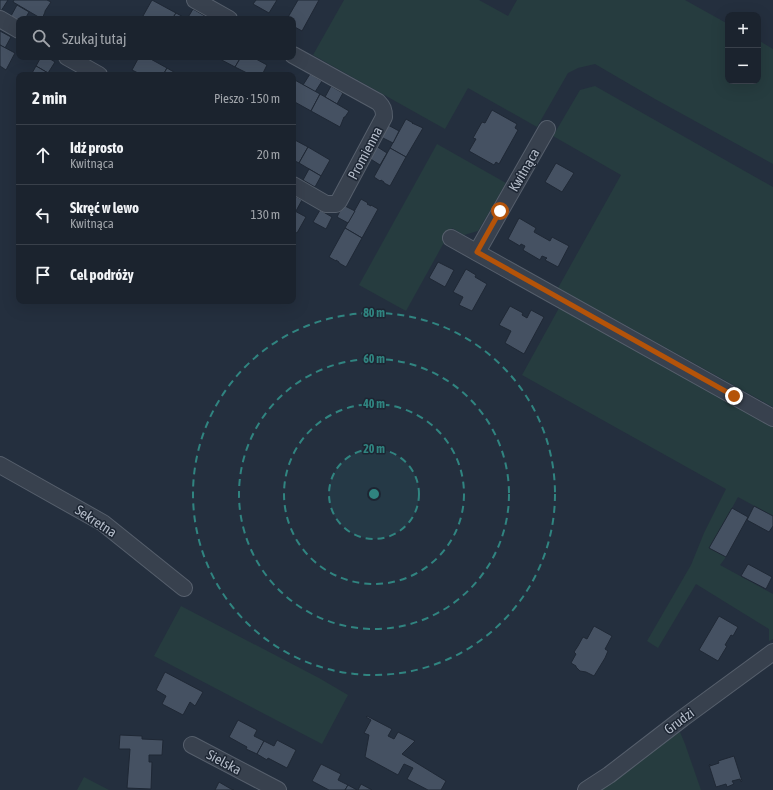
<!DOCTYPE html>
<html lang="pl">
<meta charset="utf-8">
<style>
body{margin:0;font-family:"Asap Condensed",sans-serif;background:#282f3a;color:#f1f3f6}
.controls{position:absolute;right:12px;top:12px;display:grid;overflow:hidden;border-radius:8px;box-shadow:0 4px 16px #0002}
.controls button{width:36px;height:36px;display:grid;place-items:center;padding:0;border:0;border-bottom:1px solid #39404a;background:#1b232e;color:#f1f3f6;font:20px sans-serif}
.stop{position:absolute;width:12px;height:12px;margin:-9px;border:3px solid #b45309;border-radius:50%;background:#fff}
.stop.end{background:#b45309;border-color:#fff;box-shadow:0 1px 4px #0008}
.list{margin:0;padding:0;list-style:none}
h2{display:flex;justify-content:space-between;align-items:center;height:52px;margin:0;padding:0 16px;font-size:17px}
h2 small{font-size:13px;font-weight:400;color:#a0a4aa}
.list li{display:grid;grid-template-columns:26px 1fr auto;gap:12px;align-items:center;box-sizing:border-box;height:60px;padding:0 16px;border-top:1px solid #39404a}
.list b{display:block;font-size:15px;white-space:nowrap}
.list p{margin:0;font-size:13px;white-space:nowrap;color:#a0a4aa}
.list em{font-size:13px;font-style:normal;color:#a0a4aa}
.icon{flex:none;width:22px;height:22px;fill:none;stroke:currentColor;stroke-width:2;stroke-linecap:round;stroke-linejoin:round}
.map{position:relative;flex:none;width:773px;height:790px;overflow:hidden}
.search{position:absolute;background:#1b232e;box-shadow:0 4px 16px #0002;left:16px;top:16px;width:280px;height:44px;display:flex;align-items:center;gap:10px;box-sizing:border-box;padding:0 14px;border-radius:8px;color:#a0a4aa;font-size:15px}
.panel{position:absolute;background:#1b232e;box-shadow:0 4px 16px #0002;left:16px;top:72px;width:280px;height:232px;border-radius:8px}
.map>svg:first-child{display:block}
.green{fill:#263c3f}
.building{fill:#455162;stroke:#1f2835}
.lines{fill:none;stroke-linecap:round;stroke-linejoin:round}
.minor-casing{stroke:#565f6c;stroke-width:18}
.minor{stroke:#38414e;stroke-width:16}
.route{stroke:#b45309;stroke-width:5}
.ring{fill:none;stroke:#308480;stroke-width:2;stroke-dasharray:7 5}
.labels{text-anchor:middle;stroke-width:3;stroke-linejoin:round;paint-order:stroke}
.street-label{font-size:14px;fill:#b4bcc9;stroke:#1d2633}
.centre{fill:#308480;stroke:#1d2633;stroke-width:2}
.ring-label{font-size:12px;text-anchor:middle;font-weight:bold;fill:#308480;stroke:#1d2633;stroke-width:3;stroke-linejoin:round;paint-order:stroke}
</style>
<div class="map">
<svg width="773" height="790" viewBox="0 0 773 790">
<rect width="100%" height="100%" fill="#242f3e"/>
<g class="green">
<path d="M344 0H479L508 16 517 0H685L728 24V81H758V40L773 49V164L655 99 595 64 578 68 568 73 537 127 468 88 445 129 313 55Z"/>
<path d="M595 86 773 187V407L558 288 621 175 553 136 580 90Z"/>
<path d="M437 144 506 183 478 231 464 235 452 228 406 311 359 285Z"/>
<path d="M559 308 733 405 773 427V516L738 497 710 548 726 557 720 565 773 594V639L769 641V629L696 584 658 648 647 641 691 565 704 533 726 489 522 375Z"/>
<path d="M181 606 319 678 348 695 322 744 154 656Z"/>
<path d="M680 732 685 744 701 790H597Z"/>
<path d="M84 777 109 790H77Z"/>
</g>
<g class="building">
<path d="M0 0H8L1 11 0 10Z"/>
<path d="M14 0H47L51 2 45 11V12L42 19 13 2Z"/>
<path d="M152 0 176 13 172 19H148L143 16Z"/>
<path d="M256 0H277L269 13 253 4Z"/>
<path d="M298 0H319L302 31 293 26V19H287Z"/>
<path d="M17 5 29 12 25 19H19V21L11 16Z"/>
<path d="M193 9 205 16 203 19H187Z"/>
<path d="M176 13 187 19H172Z"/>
<path d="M0 31 11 37 5 48 0 45Z"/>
<path d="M0 45 15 53 6 70 0 66Z"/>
<path d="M41 57H47L55 62 48 73 36 66Z"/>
<path d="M139 57H147L167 68 163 75H142L132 70Z"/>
<path d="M216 57H241L235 67Z"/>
<path d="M241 57H255L257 58 256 59 267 65 262 75H247L246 74 247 73 235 67Z"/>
<path d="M36 66 48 73 49 72 55 75H31Z"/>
<path d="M167 68 179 75H163Z"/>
<path d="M310 74 322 81 315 92 303 85Z"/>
<path d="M293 79 320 94 311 111 293 101Z"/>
<path d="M331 86 343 93 337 104 325 97Z"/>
<path d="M320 94 349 111 345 117H344L340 127 311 111Z"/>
<path d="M492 110 517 124 515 128 518 130 499 164 496 162 494 165 469 151 476 139 473 138 482 122 485 123Z"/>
<path d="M406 119 413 123H412L423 128 406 157 390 148Z"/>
<path d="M388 125 399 131 393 143 381 137Z"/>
<path d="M293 139 308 147 299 163 293 160Z"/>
<path d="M376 146 387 153 380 165 369 158Z"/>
<path d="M308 147 330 160 321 176 299 163Z"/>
<path d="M390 148 406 157 390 186 384 183V182L381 180 380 181 374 177Z"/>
<path d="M556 163 574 173 562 192 545 182Z"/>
<path d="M309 169 321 176 315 187 303 180Z"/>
<path d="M293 195 302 200 296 211 293 210Z"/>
<path d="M361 199 368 203 367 204 371 206V205L378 209 362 238 345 228Z"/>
<path d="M343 205 355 211 348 223 337 217Z"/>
<path d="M293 210 306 217 297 233 293 231Z"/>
<path d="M320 210 332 217 326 229 313 222Z"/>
<path d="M519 218 536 228 534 232 550 241 552 237 569 246 558 267 545 260 547 258 542 256 540 260 523 250 525 246 521 244 520 246 508 239Z"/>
<path d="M345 228 362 238 346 267 339 263V262L336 260V261L329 257Z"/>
<path d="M438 262 454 270 445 287 429 278Z"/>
<path d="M466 269 476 275 475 277 487 284 472 311 459 305 463 297 453 292Z"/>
<path d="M510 306 523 313 522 315 527 318 531 310 544 317 524 354 505 343 511 331 499 325Z"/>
<path d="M754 506 773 516V526L769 532 747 520Z"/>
<path d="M732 508 748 517 726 557 709 548Z"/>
<path d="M748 564 772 577 766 589 741 576Z"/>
<path d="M719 616 738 627 733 636 731 635 725 645 727 646 718 661 699 650Z"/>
<path d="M594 626 612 636 605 649 608 651 605 658 594 676 586 672 580 671 576 667V666L571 663 576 654 574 652 578 646 583 637 587 639Z"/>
<path d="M165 672 203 692 195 706 190 702 183 715 162 704 166 696 156 690Z"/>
<path d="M367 716 392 729 388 736 394 739 398 732 415 741 402 754 446 781 441 790H428L407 779 413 768 404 764 398 775 365 757 369 735 364 733 371 720 366 717Z"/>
<path d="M238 720 257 730 254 736 264 741 257 754 246 749 247 747 229 737Z"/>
<path d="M120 735 142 736V739L163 740 162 755H149V762H152L151 789 127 788 130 749H119Z"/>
<path d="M277 740 296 750 287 768 268 758 267 760 257 754 264 741 274 746Z"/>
<path d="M734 756 742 781 741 782 740 779 732 781 734 784 727 787 726 784 716 787 709 765 710 764V766L719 763 718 761Z"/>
<path d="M321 764 341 774 338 780 348 785 345 790H329L312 781Z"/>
<path d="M219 782 231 789 234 790H215Z"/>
<path d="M361 784 372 790H358Z"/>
<path d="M348 785 357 790H345Z"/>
</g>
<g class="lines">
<defs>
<g id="minor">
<path d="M195 0 229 19"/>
<path d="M0 19 19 30"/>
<path d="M293 55 378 102C383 107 384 110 384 117L339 201 336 204H326L293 185"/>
<path d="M67 57 99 75"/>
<path d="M451 238 773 418"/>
<path d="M477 252 547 129"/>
<path d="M0 465 103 523 184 588"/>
<path d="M192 745 278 790"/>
<path d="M586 790 609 775 683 718 773 652"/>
</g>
</defs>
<use href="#minor" class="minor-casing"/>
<use href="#minor" class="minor"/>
</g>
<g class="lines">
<path class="route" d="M500 211 477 252 734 396"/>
</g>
<circle cx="374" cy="494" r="45" fill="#308480" fill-opacity=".12"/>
<g class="ring">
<circle cx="374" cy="494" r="45"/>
<circle cx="374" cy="494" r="90"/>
<circle cx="374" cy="494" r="135"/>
<circle cx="374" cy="494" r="181"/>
</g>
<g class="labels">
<g class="street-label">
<text transform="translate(365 153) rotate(-62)" y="5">Promienna</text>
<text transform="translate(524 170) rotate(-60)" y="5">Kwitnąca</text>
<text transform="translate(96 521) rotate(33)" y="5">Sekretna</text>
<text transform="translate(679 721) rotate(-37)" y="5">Grudzi</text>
<text transform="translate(224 762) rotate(28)" y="5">Sielska</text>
</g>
</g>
<circle cx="374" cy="494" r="6" class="centre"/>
<g class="ring-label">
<text x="374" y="317">80 m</text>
<text x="374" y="363">60 m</text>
<text x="374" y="408">40 m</text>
<text x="374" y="453">20 m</text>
</g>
</svg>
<div class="controls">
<button>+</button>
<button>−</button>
</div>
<div class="stop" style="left:500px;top:211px"></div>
<div class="stop end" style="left:734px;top:396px"></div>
<div class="search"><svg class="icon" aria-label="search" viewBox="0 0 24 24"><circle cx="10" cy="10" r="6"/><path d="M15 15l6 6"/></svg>Szukaj tutaj</div>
<section class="panel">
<h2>2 min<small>Pieszo · 150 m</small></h2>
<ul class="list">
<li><svg class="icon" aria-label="ahead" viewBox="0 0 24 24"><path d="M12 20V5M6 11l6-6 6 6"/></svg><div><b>Idź prosto</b><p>Kwitnąca</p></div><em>20 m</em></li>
<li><svg class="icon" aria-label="left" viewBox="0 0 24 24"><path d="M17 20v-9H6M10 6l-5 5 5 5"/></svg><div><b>Skręć w lewo</b><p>Kwitnąca</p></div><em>130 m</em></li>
<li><svg class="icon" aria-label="arrive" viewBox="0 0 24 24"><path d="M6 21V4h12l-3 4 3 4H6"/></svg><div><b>Cel podróży</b></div></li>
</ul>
</section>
</div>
